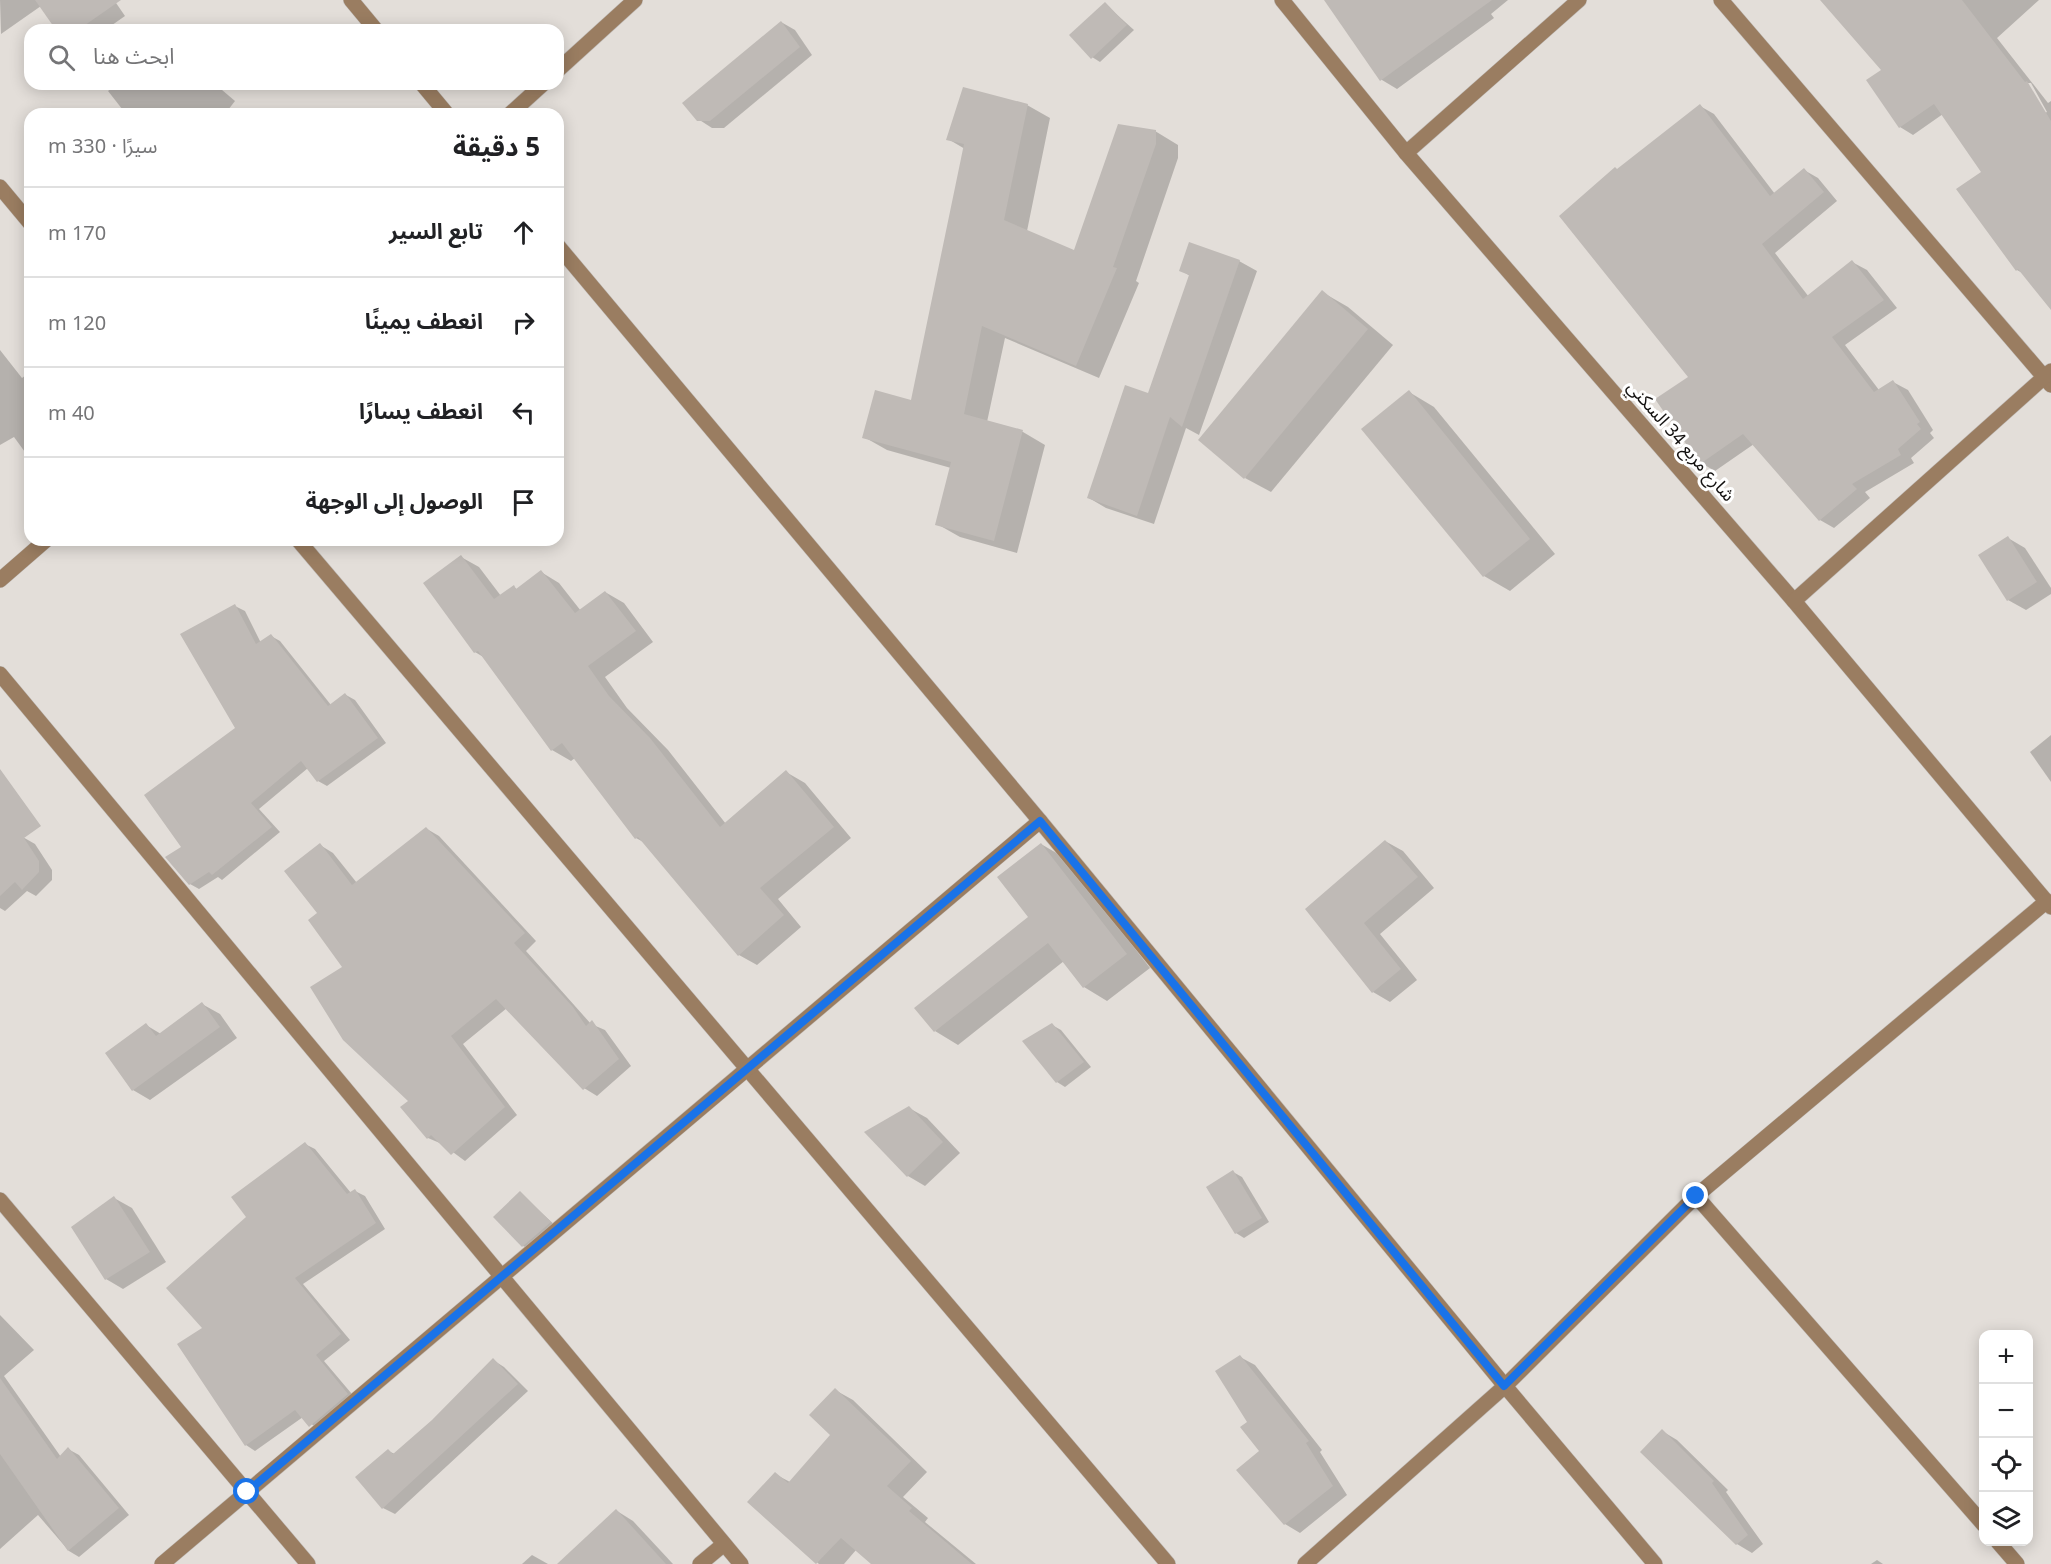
<!DOCTYPE html>
<html lang="ar">
<meta charset="utf-8">
<style>
body{margin:0;font-family:"Noto Sans","Noto Sans Arabic",sans-serif;background:#f2f2f2;color:#202124;direction:rtl}
.controls{position:absolute;right:18px;bottom:18px;display:grid;overflow:hidden;border-radius:12px;box-shadow:0 3px 15px #0003}
.controls button{width:54px;height:54px;display:grid;place-items:center;padding:0;border:0;border-bottom:2px solid #e0e0e0;background:#fff;color:#202124;font:30px sans-serif}
.stop{position:absolute;width:18px;height:18px;margin:-14px;border:4px solid #1a73e8;border-radius:50%;background:#fff}
.stop.end{background:#1a73e8;border-color:#fff;box-shadow:0 2px 6px #0008}
.list{margin:0;padding:0;list-style:none}
h2{display:flex;justify-content:space-between;align-items:center;height:78px;margin:0;padding:0 24px;font-size:26px}
h2 small{font-size:20px;font-weight:400;color:#757577}
.list li{display:grid;grid-template-columns:39px 1fr auto;gap:18px;align-items:center;box-sizing:border-box;height:90px;padding:0 24px;border-top:2px solid #e0e0e0}
.list b{display:block;font-size:22px;white-space:nowrap}
.list em{font-size:20px;font-style:normal;color:#757577}
.icon{flex:none;width:33px;height:33px;fill:none;stroke:currentColor;stroke-width:2;stroke-linecap:round;stroke-linejoin:round}
.map{position:relative;flex:none;width:2051px;height:1564px;overflow:hidden;direction:ltr}
.search{position:absolute;background:#fff;box-shadow:0 3px 15px #0003;left:24px;top:24px;width:540px;height:66px;display:flex;align-items:center;gap:15px;box-sizing:border-box;padding:0 21px;border-radius:18px;color:#757577;font-size:22px}
.panel{position:absolute;background:#fff;box-shadow:0 3px 15px #0003;left:24px;top:108px;width:540px;height:438px;border-radius:18px;direction:rtl}
.map>svg:first-child{display:block}
.shadow{fill:#0003;fill-rule:evenodd}
.building{fill:#bfbab6}
.lines{fill:none;stroke-linecap:round;stroke-linejoin:round}
.minor-casing{stroke:#beb9b5;stroke-width:16}
.minor{stroke:#9a7d61;stroke-width:15}
.route{stroke:#1a73e8;stroke-width:8}
.labels{text-anchor:middle;stroke-width:6;stroke-linejoin:round;paint-order:stroke}
.street-label{font-size:18px;fill:#131110;stroke:#fff}
</style>
<div class="map">
<svg width="2051" height="1564" viewBox="0 0 2051 1564">
<rect width="100%" height="100%" fill="#e3ded9"/>
<g class="shadow">
<path d="M0 0H114L125 16 105 30H58L41 6 1 34Z"/>
<path d="M1399 0H1508L1491 14 1494 18 1397 89 1382 80 1353 40Z"/>
<path d="M1822 0H2039L1997 38 2048 103 2051 101V307L2024 274 2017 270 1958 189 1984 172 1943 114 1913 135 1900 127 1868 81 1883 70ZM2027 83H2031L2047 112 2045 113Z"/>
<path d="M1105 4 1134 30 1100 62 1092 57Z"/>
<path d="M781 22 795 30 812 55 724 128H712L698 119Z"/>
<path d="M117 84H215L235 101 225 114H126L108 91Z"/>
<path d="M1027 105 1050 118 1027 231 1075 252 1155 131 1178 145V158L1136 281 1139 283 1099 378 1005 338 987 422 1023 432 1045 445 1017 553 960 537 937 524 951 468 887 450 864 437 912 401 965 149 948 139Z"/>
<path d="M1700 106 1714 114 1775 194 1804 170 1818 178 1837 201 1775 253 1809 297 1852 262 1867 270 1897 308 1845 345 1879 390 1893 382 1908 390 1933 430 1930 433 1934 438 1911 458 1914 463 1865 492 1870 498 1834 528 1820 520 1754 444 1715 471 1701 463 1690 377 1618 170Z"/>
<path d="M1239 261 1257 271 1199 435 1186 428 1154 524 1106 508 1089 498 1149 395 1190 276 1181 270Z"/>
<path d="M1322 292 1348 307 1393 345 1271 492 1245 478Z"/>
<path d="M0 350 22 378 30 372V459L14 437 0 445Z"/>
<path d="M1409 392 1434 407 1555 554 1510 591 1484 576Z"/>
<path d="M2008 538 2025 548 2051 588V594L2026 610 2008 600Z"/>
<path d="M461 557 479 567 501 596 514 587 518 590 541 572 559 583 581 611 605 592 624 603 653 642 605 677 627 708 668 750 726 824 786 772 805 783 851 838 778 899 801 927 757 965 739 955 645 843 636 838 575 758 571 761 552 750 485 658 475 652Z"/>
<path d="M235 606 245 611 261 643 271 636 280 641 331 705 346 695 355 700 386 743 327 786 318 781 308 768 259 809 280 832 222 880 218 877 199 889 190 884 183 848 237 728Z"/>
<path d="M2051 735V782L2030 752Z"/>
<path d="M427 829 439 836 536 941 526 951 591 1024 605 1030 631 1066 597 1096 584 1088 507 1008 463 1044 517 1115 465 1161 442 1144 428 1138 319 913 320 845 333 853 357 883Z"/>
<path d="M21 836 35 844 52 870V880L36 896 27 891 5 911 0 908V855Z"/>
<path d="M1385 841 1403 851 1434 888 1380 934 1417 980 1390 1002 1373 992 1307 909Z"/>
<path d="M1041 844 1065 858 1150 968 1107 1001 1084 987 1064 961 958 1045 935 1031 1030 917Z"/>
<path d="M202 1004 220 1014 237 1038 150 1100 133 1090 146 1025 161 1034Z"/>
<path d="M1052 1025 1061 1030 1091 1067 1065 1087 1057 1082Z"/>
<path d="M909 1108 927 1118 960 1153 925 1186 908 1176 867 1133Z"/>
<path d="M305 1144 315 1149 351 1193 355 1191 365 1196 385 1229 303 1284 350 1340 324 1361 357 1400 320 1431 303 1417 255 1451 246 1445 204 1328 248 1217Z"/>
<path d="M1233 1172 1242 1177 1269 1222 1244 1238 1236 1233Z"/>
<path d="M520 1193 558 1228 531 1250 523 1246Z"/>
<path d="M114 1198 132 1208 166 1262 123 1289 106 1279Z"/>
<path d="M0 1315 34 1350 4 1376 61 1457 68 1449 79 1455 129 1515 79 1557 69 1551 38 1515 0 1549Z"/>
<path d="M1240 1357 1255 1365 1322 1450 1320 1452 1347 1495 1300 1533 1285 1524 1239 1470 1261 1451Z"/>
<path d="M493 1360 504 1367 528 1391 395 1514 383 1508 388 1451 395 1454 433 1421Z"/>
<path d="M835 1390 853 1400 927 1472 903 1497 928 1518 925 1522 976 1564H876L856 1550 844 1564H819L750 1502 775 1474 790 1482 832 1435Z"/>
<path d="M1662 1431 1677 1440 1728 1490 1726 1492 1763 1544 1752 1553 1737 1544Z"/>
<path d="M617 1511 633 1521 673 1564H559Z"/>
<path d="M532 1555 548 1564H522Z"/>
<path d="M1877 1560 1883 1564H1871Z"/>
</g>
<g class="building">
<path d="M35 0H121L78 30H56Z"/>
<path d="M1324 0H1492L1380 81Z"/>
<path d="M1820 0H1962L2025 82 2027 81 2051 121V310L2018 269 2016 271 1956 189 1981 172 1934 104 1899 128 1866 80 1881 70Z"/>
<path d="M1105 2 1127 25 1091 59 1069 35Z"/>
<path d="M781 21 800 47 710 121H697L682 103Z"/>
<path d="M963 87 1028 104 1004 220 1074 250 1118 124 1156 130V144L1113 267 1117 268 1076 366 982 326 964 414 1023 430 994 541 935 525 951 462 862 438 875 390 911 400 964 144 946 140Z"/>
<path d="M1700 104 1770 196 1804 168 1824 192 1762 244 1803 299 1852 260 1884 300 1832 337 1874 392 1893 380 1920 422 1917 424 1921 429 1898 449 1901 455 1852 484 1857 489 1819 521 1743 434 1700 464 1655 399 1688 377 1559 216 1615 167 1617 169Z"/>
<path d="M1189 242 1240 260 1182 427 1170 417 1137 516 1087 498 1125 385 1148 393 1189 275 1179 271Z"/>
<path d="M1322 290 1368 329 1244 479 1198 440Z"/>
<path d="M1409 390 1530 539 1483 577 1361 429Z"/>
<path d="M2008 536 2037 582 2007 601 1978 555Z"/>
<path d="M461 555 494 599 514 585 516 589 541 570 575 613 605 591 636 631 588 666 609 696 650 738 720 827 786 770 834 827 760 888 784 915 738 956 638 837 635 839 562 743 551 751 478 651 474 653 423 583Z"/>
<path d="M235 604 256 644 271 634 328 706 345 693 378 738 317 782 301 761 251 803 272 827 212 875 209 872 189 885 165 857 181 847 144 795 235 728 180 634Z"/>
<path d="M0 769 41 826 24 838 39 861V872L22 890 15 882 0 896Z"/>
<path d="M426 827 525 933 514 943 573 1007 586 1026 592 1020 619 1059 583 1090 496 999 451 1036 505 1107 451 1155 431 1135 427 1139 400 1107 408 1101 343 1040 310 987 342 967 308 920 317 913 284 871 320 843 352 885Z"/>
<path d="M1385 840 1418 877 1364 923 1401 969 1372 993 1305 909Z"/>
<path d="M1041 843 1127 954 1083 988 1048 943 934 1032 914 1008 1028 917 997 877Z"/>
<path d="M202 1002 220 1027 132 1091 105 1053 146 1023 156 1036Z"/>
<path d="M1052 1023 1084 1062 1056 1083 1022 1041Z"/>
<path d="M909 1106 943 1142 907 1177 864 1132Z"/>
<path d="M305 1142 347 1194 355 1189 376 1223 295 1278 341 1334 316 1355 348 1394 309 1427 295 1410 245 1446 177 1344 202 1328 166 1288 246 1217 231 1197Z"/>
<path d="M1233 1170 1262 1218 1235 1234 1206 1187Z"/>
<path d="M520 1191 551 1222 522 1247 493 1217Z"/>
<path d="M114 1196 150 1252 105 1280 71 1227Z"/>
<path d="M1240 1355 1309 1441 1306 1443 1333 1486 1284 1525 1236 1470 1259 1451 1240 1427 1247 1422 1215 1371Z"/>
<path d="M493 1358 518 1384 382 1509 355 1477 388 1449 393 1454 432 1420Z"/>
<path d="M0 1378 57 1459 68 1447 119 1508 68 1551 0 1454Z"/>
<path d="M835 1388 911 1461 887 1486 912 1508 909 1511 972 1564H871L841 1538 816 1564 747 1502 775 1472 788 1483 830 1435 809 1415Z"/>
<path d="M1662 1429 1714 1481 1712 1483 1748 1535 1736 1545 1640 1452Z"/>
<path d="M616 1509 666 1564H557Z"/>
</g>
<g class="lines">
<defs>
<g id="minor">
<path d="M351 0 376 30"/>
<path d="M1282 0 1406 153 1794 601 2051 907"/>
<path d="M1721 0 2051 385"/>
<path d="M558 70 635 0"/>
<path d="M422 84 447 114"/>
<path d="M510 114 543 84"/>
<path d="M1406 153 1579 0"/>
<path d="M0 187 30 223"/>
<path d="M558 246 1040 821 1505 1386 1655 1564"/>
<path d="M298 540 1168 1564"/>
<path d="M0 580 46 540"/>
<path d="M1794 601 2051 371"/>
<path d="M0 674 741 1564"/>
<path d="M1696 1196 1984 1525"/>
<path d="M0 1200 308 1564"/>
<path d="M1998 1542 2017 1564"/>
<path d="M162 1564 1040 821"/>
<path d="M700 1564 724 1544"/>
<path d="M1305 1564 1505 1386 1696 1196 2047 901"/>
</g>
</defs>
<use href="#minor" class="minor-casing"/>
<use href="#minor" class="minor"/>
</g>
<g class="lines">
<path class="route" d="M247 1492 1040 821 1504 1386 1696 1196"/>
</g>
<g class="labels">
<g class="street-label">
<text transform="translate(1681 441) rotate(49)" y="6">شارع مربع 34 السكني</text>
</g>
</g>
</svg>
<div class="controls">
<button>+</button>
<button>−</button>
<button><svg class="icon" aria-label="locate" viewBox="0 0 24 24"><circle cx="12" cy="12" r="6"/><path d="M12 2v4M12 18v4M2 12h4M18 12h4"/></svg></button>
<button><svg class="icon" aria-label="layers" viewBox="0 0 24 24"><path d="M12 4l9 5-9 5-9-5zM3 14l9 5 9-5"/></svg></button>
</div>
<div class="stop" style="left:247px;top:1492px"></div>
<div class="stop end" style="left:1696px;top:1196px"></div>
<div class="search"><svg class="icon" aria-label="search" viewBox="0 0 24 24"><circle cx="10" cy="10" r="6"/><path d="M15 15l6 6"/></svg>ابحث هنا</div>
<section class="panel">
<h2>5 دقيقة<small>سيرًا · 330 m</small></h2>
<ul class="list">
<li><svg class="icon" aria-label="ahead" viewBox="0 0 24 24"><path d="M12 20V5M6 11l6-6 6 6"/></svg><div><b>تابع السير</b></div><em>170 m</em></li>
<li><svg class="icon" aria-label="right" viewBox="0 0 24 24"><path d="M7 20v-9h11M14 6l5 5-5 5"/></svg><div><b>انعطف يمينًا</b></div><em>120 m</em></li>
<li><svg class="icon" aria-label="left" viewBox="0 0 24 24"><path d="M17 20v-9H6M10 6l-5 5 5 5"/></svg><div><b>انعطف يسارًا</b></div><em>40 m</em></li>
<li><svg class="icon" aria-label="arrive" viewBox="0 0 24 24"><path d="M6 21V4h12l-3 4 3 4H6"/></svg><div><b>الوصول إلى الوجهة</b></div></li>
</ul>
</section>
</div>
